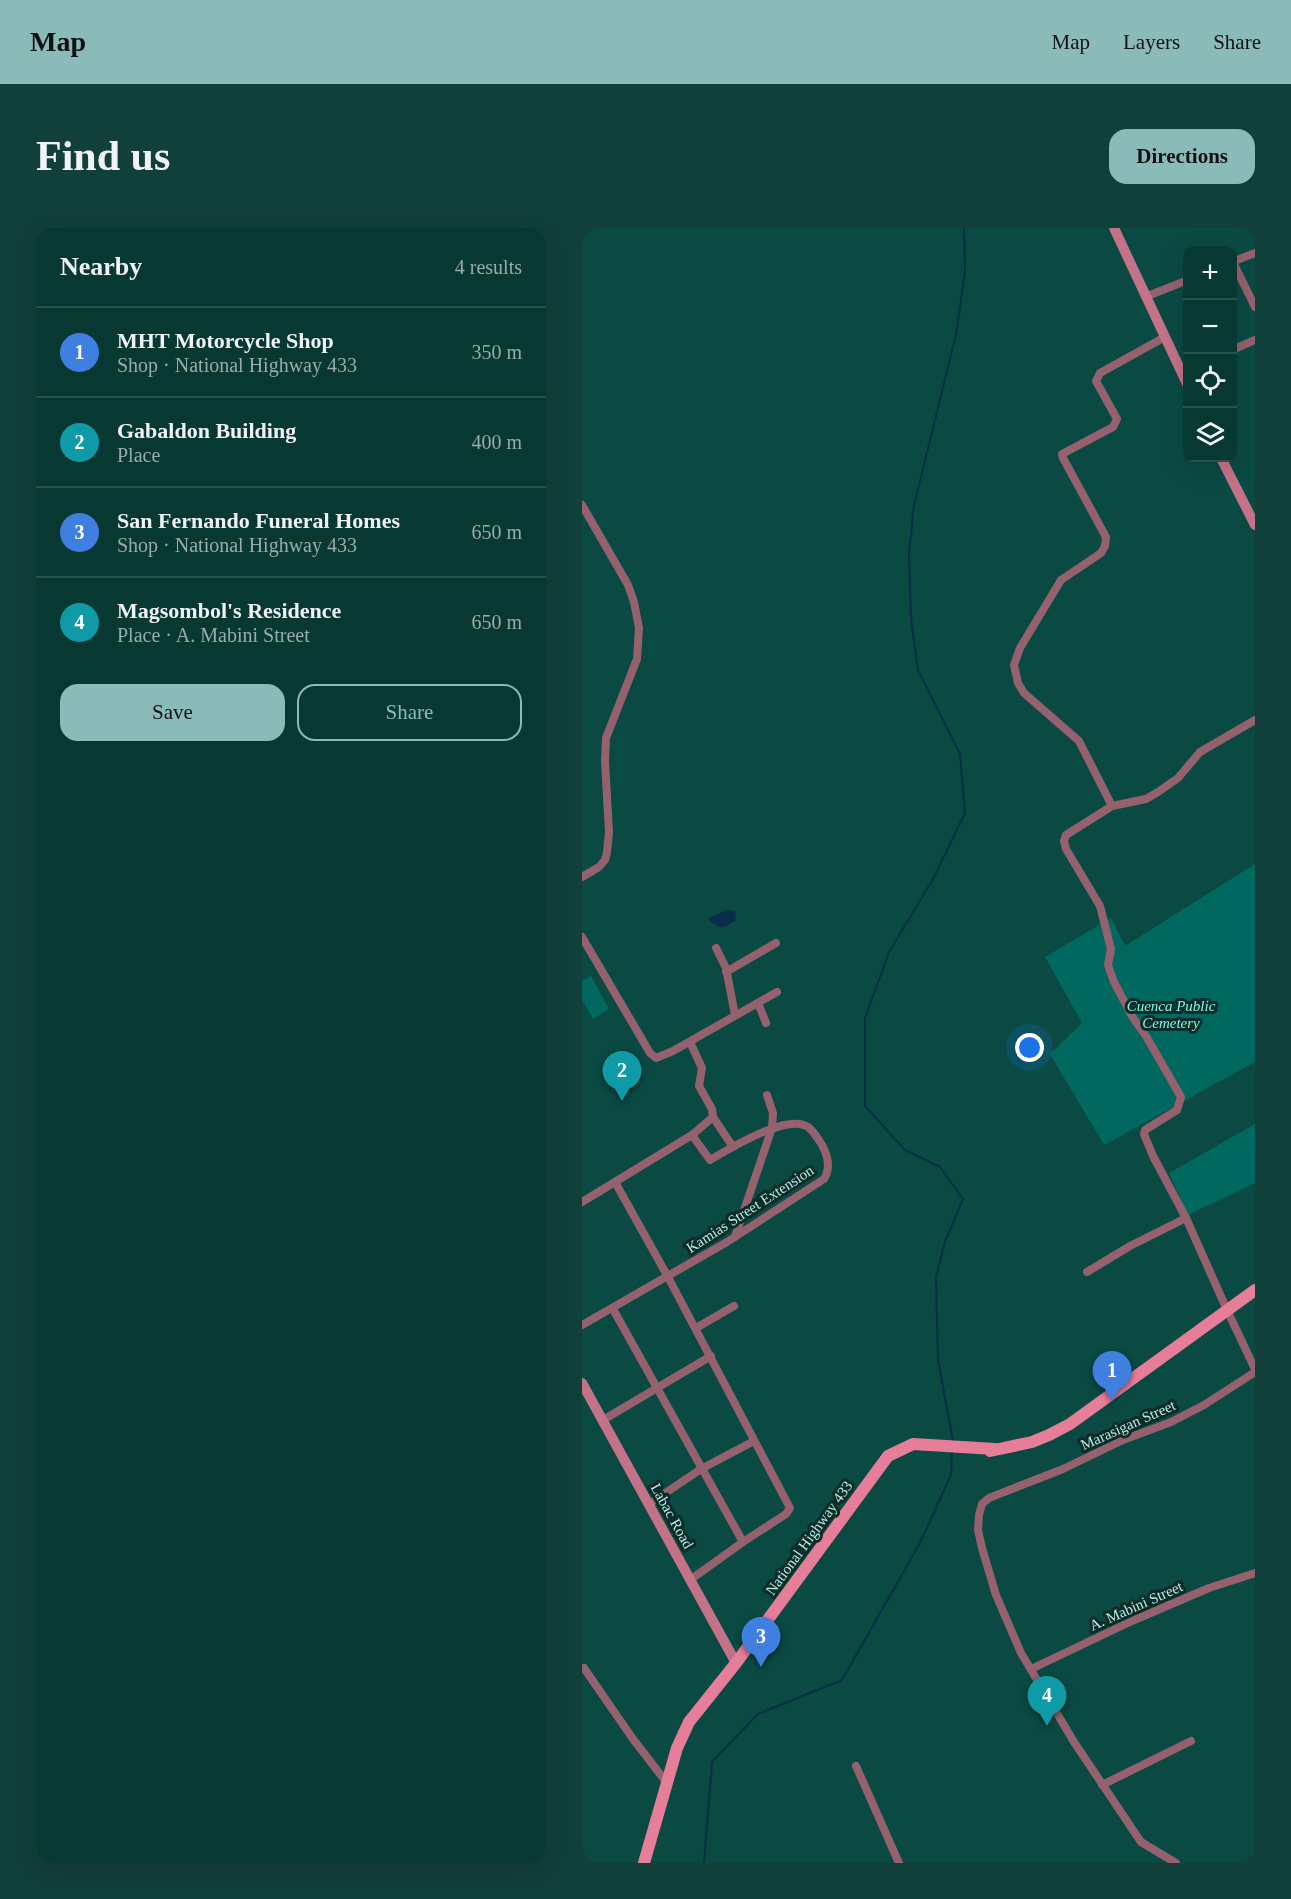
<!DOCTYPE html>
<meta charset="utf-8">
<style>
body{margin:0;font-family:"Times New Roman",serif;background:#113f3a;color:#f1f3f6}
.controls{position:absolute;right:18px;top:18px;display:grid;overflow:hidden;border-radius:12px;box-shadow:0 6px 24px #0002}
.controls button{width:54px;height:54px;display:grid;place-items:center;padding:0;border:0;border-bottom:2px solid #29524d;background:#083832;color:#f1f3f6;font:30px sans-serif}
.you{position:absolute;left:448px;top:820px;width:21px;height:21px;margin:-15px;border:4px solid #fff;border-radius:50%;background:#1a73e8;box-shadow:0 0 0 9px #1a73e833}
.badge{display:grid;place-items:center;width:39px;height:39px;border-radius:50%;background:#8bbbb9;color:#fff;font-size:20px;font-weight:700}
.pin{position:absolute;translate:-50% -50px;filter:drop-shadow(0 2px 3px #0008)}
.pin::after{content:'';position:absolute;top:32px;width:21px;height:18px;background:inherit;clip-path:polygon(0 0,100% 0,50% 100%)}
.list{margin:0;padding:0;list-style:none}
h2{display:flex;justify-content:space-between;align-items:center;height:78px;margin:0;padding:0 24px;font-size:26px}
h2 small{font-size:20px;font-weight:400;color:#98acac}
.list li{display:grid;grid-template-columns:39px 1fr auto;gap:18px;align-items:center;box-sizing:border-box;height:90px;padding:0 24px;border-top:2px solid #29524d}
.list b{display:block;font-size:22px;white-space:nowrap}
.list p{margin:0;font-size:20px;white-space:nowrap;color:#98acac}
.list em{font-size:20px;font-style:normal;color:#98acac}
.actions{display:flex;gap:12px;padding:18px 24px}
.actions a{flex:1;padding:14px 0;border:2px solid #8bbbb9;border-radius:18px;text-align:center;font-size:21px;color:#8bbbb9}
.actions .main{background:#8bbbb9;color:#111}
.icon{flex:none;width:33px;height:33px;fill:none;stroke:currentColor;stroke-width:2;stroke-linecap:round;stroke-linejoin:round}
.map{position:relative;flex:none;width:673px;height:1635px;overflow:hidden;border-radius:18px}
header{display:flex;align-items:center;gap:36px;box-sizing:border-box;height:84px;padding:0 30px;background:#8bbbb9;color:#111}
header strong{font-size:28px}
nav{display:flex;gap:33px;margin-inline-start:auto;font-size:21px}
.intro{display:flex;align-items:center;justify-content:space-between;box-sizing:border-box;height:144px;padding:0 36px}
h1{margin:0;font-size:42px}
.button{padding:15px 27px;border-radius:18px;background:#8bbbb9;color:#111;font-size:21px;font-weight:700}
main{display:flex;gap:36px;padding:0 36px}
aside{flex:1;background:#083832;border-radius:18px;box-shadow:0 6px 24px #0002}
.map>svg:first-child{display:block}
.green{fill:#00685e}
.water{fill:#092e48}
.lines{fill:none;stroke-linecap:round;stroke-linejoin:round}
.stream{stroke:#092e48;stroke-width:2}
.street{stroke:#95616e;stroke-width:8}
.secondary{stroke:#c37287;stroke-width:10}
.primary{stroke:#e67e9a;stroke-width:12}
.labels{text-anchor:middle;stroke-width:6;stroke-linejoin:round;paint-order:stroke}
.park-label{font-size:15px;font-style:italic;fill:#82f8e8;stroke:#092c28}
.street-label{font-size:15px;fill:#bcece4;stroke:#092c28}
</style>
<header>
<strong>Map</strong>
<nav><a>Map</a><a>Layers</a><a>Share</a></nav>
</header>
<div class="intro"><h1>Find us</h1><a class="button">Directions</a></div>
<main>
<aside>
<h2>Nearby<small>4 results</small></h2>
<ul class="list">
<li><span class="badge" style="background:#3f7fe0">1</span><div><b>MHT Motorcycle Shop</b><p>Shop · National Highway 433</p></div><em>350 m</em></li>
<li><span class="badge" style="background:#0f9aa8">2</span><div><b>Gabaldon Building</b><p>Place</p></div><em>400 m</em></li>
<li><span class="badge" style="background:#3f7fe0">3</span><div><b>San Fernando Funeral Homes</b><p>Shop · National Highway 433</p></div><em>650 m</em></li>
<li><span class="badge" style="background:#0f9aa8">4</span><div><b>Magsombol's Residence</b><p>Place · A. Mabini Street</p></div><em>650 m</em></li>
</ul>
<div class="actions"><a class="main">Save</a><a>Share</a></div>
</aside>
<div class="map">
<svg width="673" height="1635" viewBox="0 0 673 1635">
<rect width="100%" height="100%" fill="#0a4a43"/>
<g class="green">
<path d="M673 636V834L522 917 468 826 500 795 463 729 529 690 543 718Z"/>
<path d="M9 748 27 781 11 791 0 772V753Z"/>
<path d="M673 896V955L606 987 587 945Z"/>
</g>
<path class="water" d="M145 682 153 683 154 692C140 701 142 702 127 693V690Z"/>
<g class="lines">
<g class="stream">
<path d="M371 1213 356 1132 354 1049 363 1014 381 971 358 939 323 922 283 878V790L307 724 351 651 383 585 378 526 336 442 329 391 327 325 332 277 374 107 383 43 382 0"/>
<path d="M122 1635 130 1534 176 1486 260 1452 338 1315 369 1247 370 1222"/>
</g>
<g class="street">
<path d="M650 34 673 25"/>
<path d="M651 34 673 79"/>
<path d="M563 69 606 52"/>
<path d="M583 109 518 145 514 153 535 191 531 199 480 226 481 230 524 309 523 318 519 325 479 352 438 420 432 437 436 455 442 465 497 513 530 578 484 607 482 613 484 621 518 678 529 721 526 737 532 754 551 790 564 808 599 869 595 882 563 902 562 906 571 928 604 990 645 1082 673 1141"/>
<path d="M650 122 673 112"/>
<path d="M0 277 46 357 52 374 57 400 55 431 24 510 23 533 27 604 25 624 23 632 17 639 0 649"/>
<path d="M530 578 564 571 576 564 596 550 618 524 673 492"/>
<path d="M0 709 68 825 74 830 91 823 195 764"/>
<path d="M134 720 144 740 153 787"/>
<path d="M144 744 194 715"/>
<path d="M176 775 184 795"/>
<path d="M131 889 151 919"/>
<path d="M33 954 86 1049 208 1280 204 1286 161 1314 108 1352"/>
<path d="M0 974 110 907 131 889 130 881 117 858 120 840 108 814"/>
<path d="M153 1009 190 900 191 885 185 867"/>
<path d="M505 1044 548 1018 604 990"/>
<path d="M31 1081 161 1314"/>
<path d="M0 1097 145 1014 242 951C249 940 246 928 240 917 237 912 230 902 226 899 205 885 147 921 128 932L110 907"/>
<path d="M114 1100 152 1078"/>
<path d="M21 1192 129 1128"/>
<path d="M67 1276 119 1241 172 1213"/>
<path d="M2 1440 51 1511 85 1555"/>
<path d="M449 1441 550 1393 627 1360 673 1345"/>
<path d="M274 1538 317 1635"/>
<path d="M520 1557 609 1513"/>
<path d="M594 1635 559 1614 492 1514 439 1425 414 1367 400 1320 396 1302 397 1287 400 1276 407 1270 481 1241 541 1212 589 1194 622 1177 673 1144"/>
</g>
<g class="secondary">
<path d="M532 0 606 158"/>
<path d="M639 230 673 297"/>
<path d="M0 1155 154 1435"/>
</g>
<g class="primary">
<path d="M408 1223 450 1214 467 1207 488 1196 673 1062"/>
<path d="M62 1635 95 1520 107 1494 154 1435 306 1228 331 1216 413 1221"/>
</g>
</g>
<g class="labels">
<g class="park-label">
<text x="589" y="783">Cuenca Public<tspan x="589" dy="17">Cemetery</tspan></text>
</g>
<g class="street-label">
<text transform="translate(168 981) rotate(-33)" y="5">Kamias Street Extension</text>
<text transform="translate(546 1197) rotate(-24)" y="5">Marasigan Street</text>
<text transform="translate(90 1288) rotate(61)" y="5">Labac Road</text>
<text transform="translate(227 1310) rotate(-54)" y="5">National Highway 433</text>
<text transform="translate(554 1378) rotate(-24)" y="5">A. Mabini Street</text>
</g>
</g>
</svg>
<div class="controls">
<button>+</button>
<button>−</button>
<button><svg class="icon" aria-label="locate" viewBox="0 0 24 24"><circle cx="12" cy="12" r="6"/><path d="M12 2v4M12 18v4M2 12h4M18 12h4"/></svg></button>
<button><svg class="icon" aria-label="layers" viewBox="0 0 24 24"><path d="M12 4l9 5-9 5-9-5zM3 14l9 5 9-5"/></svg></button>
</div>
<div class="you"></div>
<div class="pin badge" style="left:530px;top:1173px;background:#3f7fe0">1</div>
<div class="pin badge" style="left:40px;top:873px;background:#0f9aa8">2</div>
<div class="pin badge" style="left:179px;top:1439px;background:#3f7fe0">3</div>
<div class="pin badge" style="left:465px;top:1498px;background:#0f9aa8">4</div>
</div>
</main>
